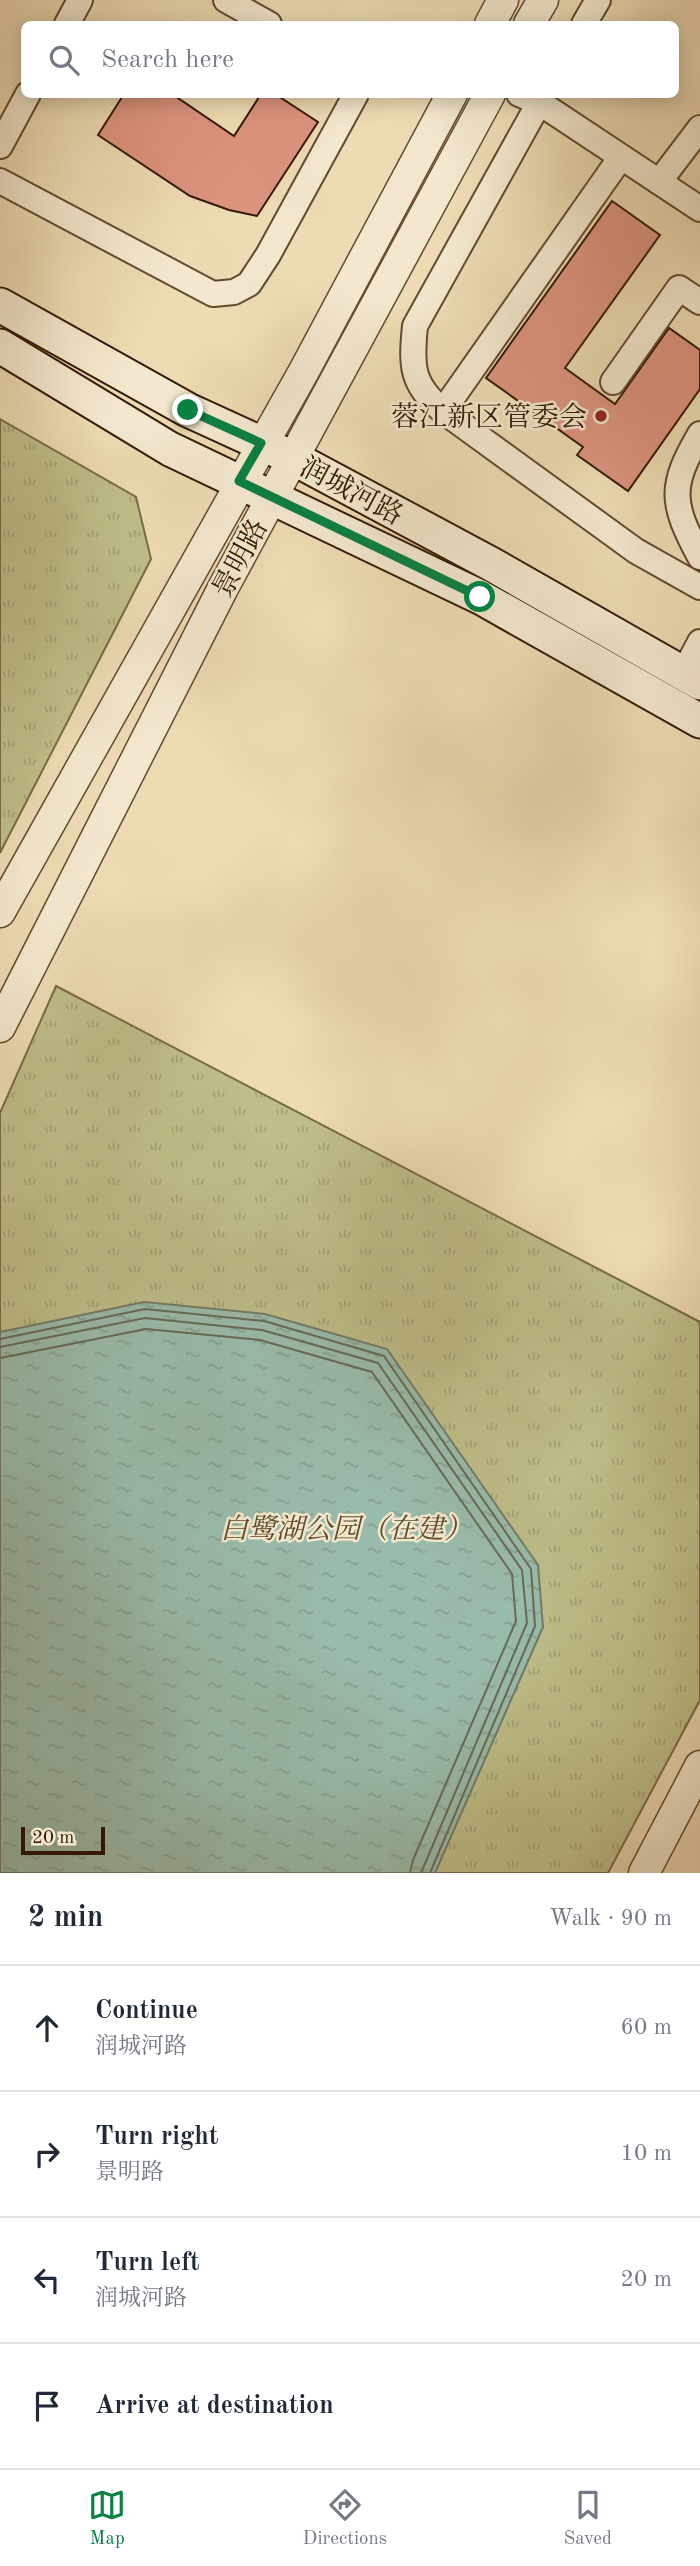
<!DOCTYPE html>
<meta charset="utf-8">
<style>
body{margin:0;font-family:"Old Standard TT","Noto Serif SC",serif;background:#f6f6f7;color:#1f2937}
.scale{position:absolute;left:21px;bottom:18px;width:84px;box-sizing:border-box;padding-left:7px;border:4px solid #341a02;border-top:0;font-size:19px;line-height:24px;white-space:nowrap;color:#341a02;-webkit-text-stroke:5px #f3e8ce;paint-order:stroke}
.stop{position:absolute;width:21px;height:21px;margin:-16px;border:5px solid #0b8043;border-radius:50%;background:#fff}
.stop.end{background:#0b8043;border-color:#fff;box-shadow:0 2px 7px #0008}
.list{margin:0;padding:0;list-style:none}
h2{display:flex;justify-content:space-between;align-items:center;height:91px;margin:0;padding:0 28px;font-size:30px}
h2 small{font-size:23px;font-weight:400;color:#747a83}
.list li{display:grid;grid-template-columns:46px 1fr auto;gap:21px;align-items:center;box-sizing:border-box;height:126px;padding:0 28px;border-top:2px solid #e0e1e3}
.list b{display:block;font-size:26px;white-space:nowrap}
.list p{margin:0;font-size:23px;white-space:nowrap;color:#747a83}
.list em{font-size:23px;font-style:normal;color:#747a83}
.icon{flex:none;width:38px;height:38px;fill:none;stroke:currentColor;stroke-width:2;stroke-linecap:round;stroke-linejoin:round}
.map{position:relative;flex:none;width:700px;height:1873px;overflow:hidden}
.search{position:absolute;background:#fff;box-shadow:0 4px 18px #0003;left:21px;right:21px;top:21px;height:77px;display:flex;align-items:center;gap:18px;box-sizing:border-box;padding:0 24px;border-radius:10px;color:#747a83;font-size:26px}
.sheet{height:595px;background:#fff}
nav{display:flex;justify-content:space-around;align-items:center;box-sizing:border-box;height:98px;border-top:2px solid #e0e1e3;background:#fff;font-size:19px;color:#747a83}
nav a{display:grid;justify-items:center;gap:4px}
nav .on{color:#0b8043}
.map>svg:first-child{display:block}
.park{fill:url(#park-tufts);stroke:#796c45;stroke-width:2}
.water{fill:url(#water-ripples);stroke:#717b67;stroke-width:2}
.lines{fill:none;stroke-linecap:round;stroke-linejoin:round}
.shore{stroke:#666a56;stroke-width:2}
.building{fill:#dc937e;stroke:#341a02;stroke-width:2}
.minor-casing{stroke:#624a2e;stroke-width:28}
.tertiary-casing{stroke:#624a2e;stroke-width:33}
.secondary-casing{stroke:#341a02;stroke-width:37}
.minor{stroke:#f3e8ce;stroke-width:24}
.tertiary{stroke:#f3e8ce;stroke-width:30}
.secondary{stroke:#f3e8ce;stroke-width:33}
.route{stroke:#0b8043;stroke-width:9}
.poi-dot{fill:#8f2418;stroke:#f3e8ce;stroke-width:2.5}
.labels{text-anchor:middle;stroke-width:5;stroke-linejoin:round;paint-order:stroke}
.poi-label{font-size:28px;fill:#341a02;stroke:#f3e8ce;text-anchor:end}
.street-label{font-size:28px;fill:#341a02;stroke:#f3e8ce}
.park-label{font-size:28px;font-style:italic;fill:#5d4b2a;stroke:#f3e8ce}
</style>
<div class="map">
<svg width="700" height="1873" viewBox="0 0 700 1873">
<defs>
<pattern id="park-tufts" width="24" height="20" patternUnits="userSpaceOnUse" patternTransform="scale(1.75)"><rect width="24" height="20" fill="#bebe88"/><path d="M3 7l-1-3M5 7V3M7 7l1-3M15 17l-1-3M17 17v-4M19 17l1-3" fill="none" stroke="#a4a374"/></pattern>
<pattern id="water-ripples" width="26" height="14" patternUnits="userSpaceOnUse" patternTransform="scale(1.75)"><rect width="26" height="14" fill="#9ba"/><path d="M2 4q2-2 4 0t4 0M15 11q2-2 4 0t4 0" fill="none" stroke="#84a091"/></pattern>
</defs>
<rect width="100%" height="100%" fill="#eddbb3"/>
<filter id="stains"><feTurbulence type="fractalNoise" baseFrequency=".00286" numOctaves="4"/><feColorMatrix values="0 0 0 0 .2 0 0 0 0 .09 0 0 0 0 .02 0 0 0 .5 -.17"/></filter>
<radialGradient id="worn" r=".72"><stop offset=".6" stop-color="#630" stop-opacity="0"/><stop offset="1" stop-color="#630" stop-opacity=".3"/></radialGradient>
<g class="park">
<path d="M0 419 136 497 151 559 0 853Z"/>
<path d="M56 986 700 1322V1700L608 1873H0V1113Z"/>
</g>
<path class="water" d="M144 1302 265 1314 387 1349 538 1565 543 1627 435 1873H0V1332Z"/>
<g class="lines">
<g class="shore">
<path d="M0 1339 145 1309 264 1321 384 1356 531 1569 535 1626 430 1873"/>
<path d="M0 1347 145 1318 262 1330 378 1363 522 1570 527 1623 421 1873"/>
<path d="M0 1358 146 1329 260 1340 372 1372 512 1574 516 1621 413 1860 410 1873"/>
</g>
</g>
<g class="building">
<path d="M124 94H172L234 136 261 94H275L318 122 257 216 229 210 190 196 98 135Z"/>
<path d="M612 201 660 235 565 368 615 404 669 328 700 350V389L628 491 577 455 583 447 486 378Z"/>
</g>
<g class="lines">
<defs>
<g id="minor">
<path d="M226 0 269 24"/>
<path d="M67 24 80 0"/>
<path d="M584 24 598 0"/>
<path d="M519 94 540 103 700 209"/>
<path d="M544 94 415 326C411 366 411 384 443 411L636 551 700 587"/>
<path d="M0 146 28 94"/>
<path d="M0 181 213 294 234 292 249 284 268 255 356 94"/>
<path d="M659 182 700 128"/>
<path d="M613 382 679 288 700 302"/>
<path d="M443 411 621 157"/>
<path d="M700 434C669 487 671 503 700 557"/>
<path d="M683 674 700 642"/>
</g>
<g id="tertiary">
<path d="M490 24 503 0"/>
<path d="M529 24 543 0"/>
<path d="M0 912 304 371 452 94"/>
<path d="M0 1027 223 588 490 94"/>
<path d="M644 1873 700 1766"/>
</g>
<g id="secondary">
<path d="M0 305 188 410 295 459 491 564 700 683"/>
<path d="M0 346 170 449 480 597 700 721"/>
</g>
</defs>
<use href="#minor" class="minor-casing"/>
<use href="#tertiary" class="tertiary-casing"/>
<use href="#secondary" class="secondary-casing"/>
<use href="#minor" class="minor"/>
<use href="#tertiary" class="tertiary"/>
<use href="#secondary" class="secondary"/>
</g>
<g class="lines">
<path class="route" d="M188 410 261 443 239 481 480 597"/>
</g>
<circle class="poi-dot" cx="601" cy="416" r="7"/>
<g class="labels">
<g class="poi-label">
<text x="587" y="426">蓉江新区管委会</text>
</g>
<g class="street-label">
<text transform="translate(352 490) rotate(28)" y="10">润城河路</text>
<text transform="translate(239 558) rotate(-62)" y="10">景明路</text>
</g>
<g class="park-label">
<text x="346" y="1538">白鹭湖公园（在建）</text>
</g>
</g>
<rect width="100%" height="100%" filter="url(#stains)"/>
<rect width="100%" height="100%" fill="url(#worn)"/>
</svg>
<div class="scale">20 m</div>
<div class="stop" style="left:480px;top:597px"></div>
<div class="stop end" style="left:188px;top:410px"></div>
<div class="search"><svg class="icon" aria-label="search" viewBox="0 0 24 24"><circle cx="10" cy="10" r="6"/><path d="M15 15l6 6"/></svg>Search here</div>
</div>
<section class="sheet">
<h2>2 min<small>Walk · 90 m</small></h2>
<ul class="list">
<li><svg class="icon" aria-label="ahead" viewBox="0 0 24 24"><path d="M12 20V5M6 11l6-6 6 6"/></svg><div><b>Continue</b><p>润城河路</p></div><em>60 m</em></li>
<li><svg class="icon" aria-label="right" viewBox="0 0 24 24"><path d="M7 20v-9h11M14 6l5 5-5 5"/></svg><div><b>Turn right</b><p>景明路</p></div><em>10 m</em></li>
<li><svg class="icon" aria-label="left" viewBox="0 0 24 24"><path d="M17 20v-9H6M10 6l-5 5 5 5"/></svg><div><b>Turn left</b><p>润城河路</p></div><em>20 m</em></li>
<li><svg class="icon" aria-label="arrive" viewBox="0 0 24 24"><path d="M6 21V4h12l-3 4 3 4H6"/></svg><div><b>Arrive at destination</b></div></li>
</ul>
</section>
<nav>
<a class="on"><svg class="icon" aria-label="map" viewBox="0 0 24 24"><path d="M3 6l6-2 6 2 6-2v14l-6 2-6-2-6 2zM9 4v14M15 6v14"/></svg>Map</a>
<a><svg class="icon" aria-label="directions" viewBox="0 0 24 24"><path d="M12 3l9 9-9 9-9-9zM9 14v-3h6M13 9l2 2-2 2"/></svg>Directions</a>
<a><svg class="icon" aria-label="saved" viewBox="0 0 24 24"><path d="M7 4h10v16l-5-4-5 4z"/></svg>Saved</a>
</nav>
